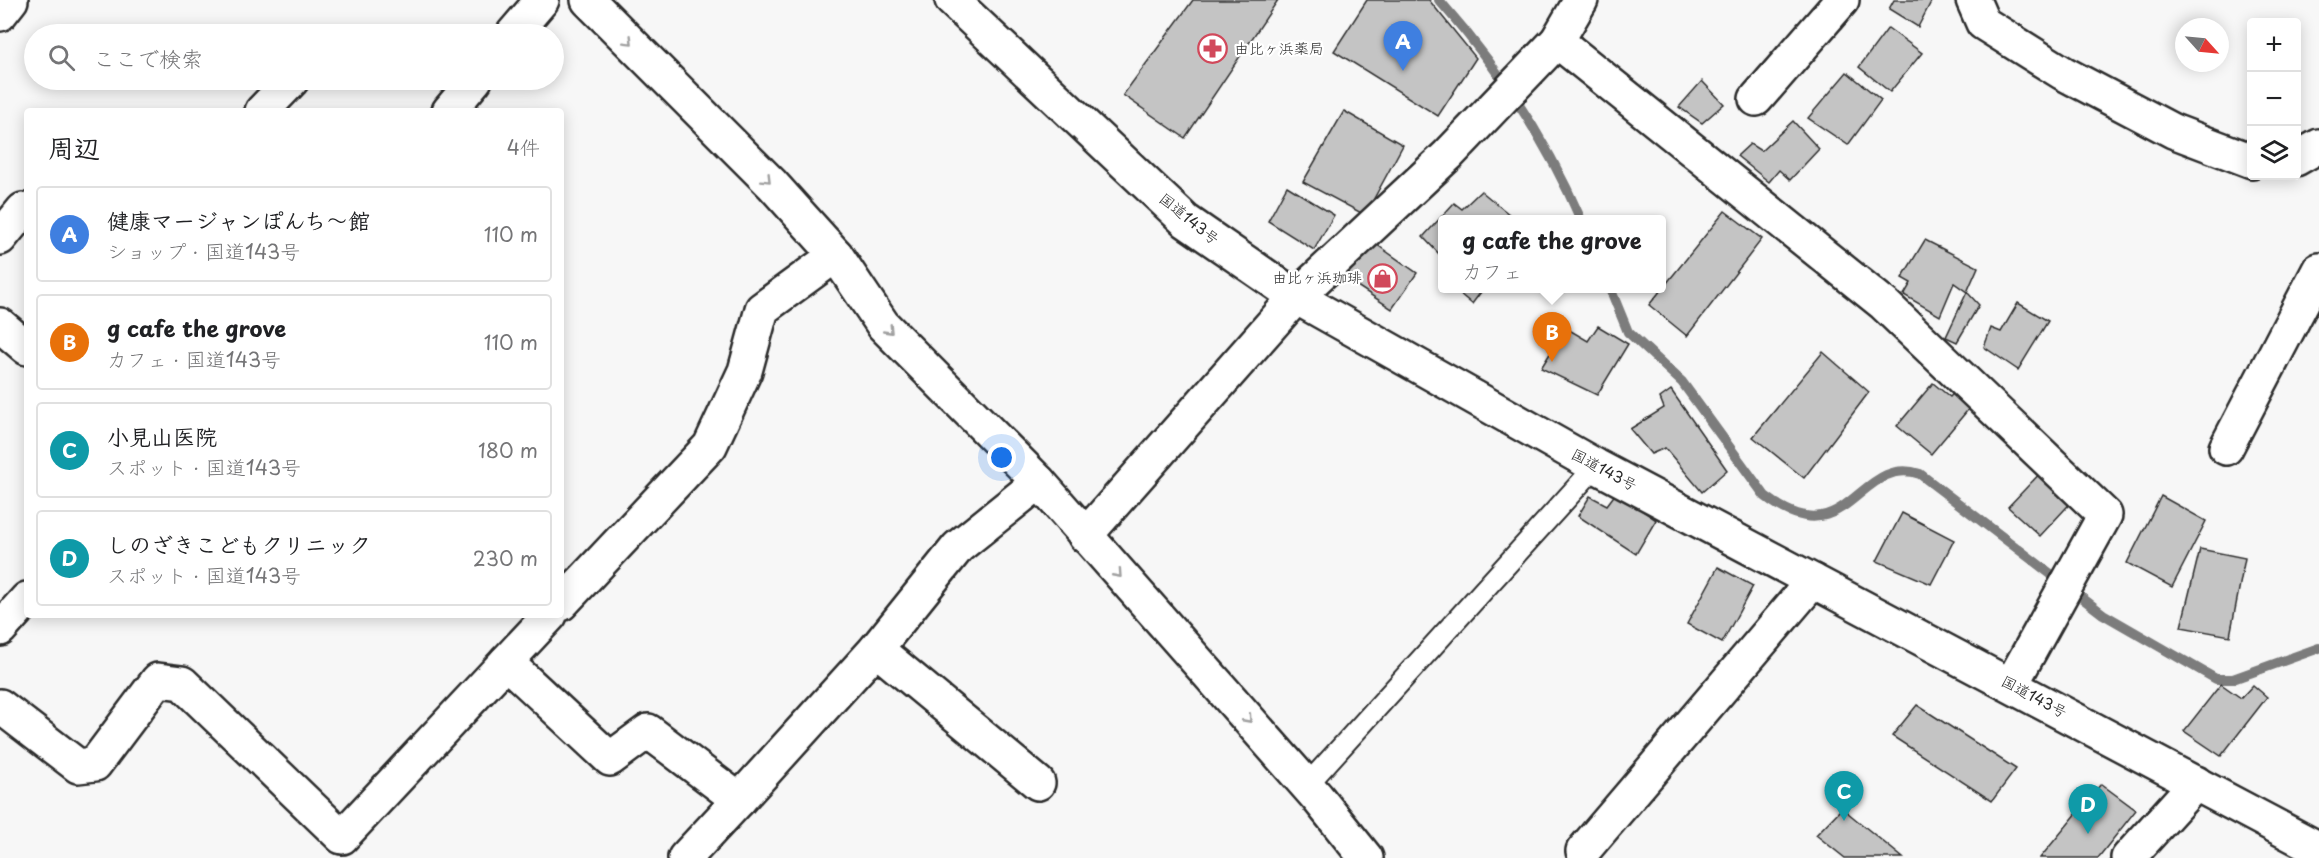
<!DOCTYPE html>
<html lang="ja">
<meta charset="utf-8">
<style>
body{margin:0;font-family:"Playpen Sans","Klee One",sans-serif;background:#f6f6f6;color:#202124}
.controls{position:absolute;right:18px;top:18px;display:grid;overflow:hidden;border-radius:6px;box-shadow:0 3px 15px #0003}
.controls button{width:54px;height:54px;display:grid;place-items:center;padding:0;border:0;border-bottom:2px solid #e0e0e0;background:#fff;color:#202124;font:30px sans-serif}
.compass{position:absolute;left:2175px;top:18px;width:54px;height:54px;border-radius:50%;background:#fff;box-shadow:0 3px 15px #0003;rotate:117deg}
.you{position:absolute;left:1002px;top:458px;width:21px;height:21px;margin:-15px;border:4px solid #fff;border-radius:50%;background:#1a73e8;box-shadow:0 0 0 9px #1a73e833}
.badge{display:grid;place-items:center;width:39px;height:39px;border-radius:50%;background:#111827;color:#fff;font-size:20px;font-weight:700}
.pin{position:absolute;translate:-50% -50px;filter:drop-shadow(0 2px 3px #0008)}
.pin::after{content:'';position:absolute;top:32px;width:21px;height:18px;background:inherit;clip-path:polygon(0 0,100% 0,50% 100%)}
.popup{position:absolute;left:1438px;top:215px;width:228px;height:78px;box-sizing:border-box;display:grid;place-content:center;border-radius:6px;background:#fff;filter:drop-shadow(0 2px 4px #0005);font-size:20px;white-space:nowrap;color:#757577}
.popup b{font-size:22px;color:#202124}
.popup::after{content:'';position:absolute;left:50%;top:100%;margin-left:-12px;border:12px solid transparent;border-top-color:#fff}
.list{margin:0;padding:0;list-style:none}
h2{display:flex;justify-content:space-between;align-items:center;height:78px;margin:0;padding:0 24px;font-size:26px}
h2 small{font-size:20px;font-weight:400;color:#757577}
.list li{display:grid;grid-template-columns:39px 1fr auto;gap:18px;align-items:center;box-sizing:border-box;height:96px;margin:0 12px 12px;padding:0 12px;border:2px solid #e0e0e0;border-radius:6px}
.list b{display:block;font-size:22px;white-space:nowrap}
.list p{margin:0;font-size:20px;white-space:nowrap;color:#757577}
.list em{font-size:20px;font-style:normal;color:#757577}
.icon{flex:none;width:33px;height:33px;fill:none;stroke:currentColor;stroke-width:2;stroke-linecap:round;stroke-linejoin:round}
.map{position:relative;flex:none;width:2319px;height:858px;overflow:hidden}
.search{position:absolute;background:#fff;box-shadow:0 3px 15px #0003;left:24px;top:24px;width:540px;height:66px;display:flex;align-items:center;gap:15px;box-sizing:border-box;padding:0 21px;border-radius:33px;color:#757577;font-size:22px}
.panel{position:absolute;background:#fff;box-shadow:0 3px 15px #0003;left:24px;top:108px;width:540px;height:510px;border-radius:6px}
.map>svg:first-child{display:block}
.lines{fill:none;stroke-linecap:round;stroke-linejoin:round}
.stream{stroke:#7b7b7b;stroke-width:10}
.building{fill:#c4c4c4;stroke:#2b2b2b;stroke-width:1.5}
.service-casing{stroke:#2b2b2b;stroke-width:24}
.minor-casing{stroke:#2b2b2b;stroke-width:38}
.trunk-casing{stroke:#2b2b2b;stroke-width:38}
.service{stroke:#fff;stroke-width:20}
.minor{stroke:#fff;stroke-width:33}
.trunk{stroke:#fff;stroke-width:33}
.oneway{stroke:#a0a0a0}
.labels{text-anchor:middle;stroke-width:4.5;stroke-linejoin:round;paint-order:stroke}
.poi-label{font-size:15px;fill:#2b2b2b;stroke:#fff;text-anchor:start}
.street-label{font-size:15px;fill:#2b2b2b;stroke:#fff}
</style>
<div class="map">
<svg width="2319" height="858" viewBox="0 0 2319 858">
<rect width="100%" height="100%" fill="#f7f7f7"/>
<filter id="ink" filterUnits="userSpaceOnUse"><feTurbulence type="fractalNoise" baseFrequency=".0167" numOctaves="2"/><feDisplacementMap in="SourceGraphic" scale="12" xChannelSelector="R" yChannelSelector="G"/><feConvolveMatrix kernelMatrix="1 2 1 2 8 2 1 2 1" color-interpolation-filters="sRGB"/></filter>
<g filter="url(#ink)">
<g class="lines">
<g class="stream">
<path d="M1439 0C1496 65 1547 140 1581 220"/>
<path d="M1610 288 1628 332 1682 382 1765 496C1848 560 1858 453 1920 474L2103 614 2216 679H2233L2319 648"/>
</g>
</g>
<g class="building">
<path d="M1193 0H1278L1185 138 1123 95Z"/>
<path d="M1367 0H1429L1476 58 1438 116 1334 51Z"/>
<path d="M1894 0H1932L1918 27 1889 9Z"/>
<path d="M1888 28 1922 53 1890 92 1859 67Z"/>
<path d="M1847 72 1881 100 1848 145 1808 118Z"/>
<path d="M1702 81 1724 104 1702 123 1679 107Z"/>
<path d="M1344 111 1403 145 1365 215 1303 182Z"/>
<path d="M1793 121 1819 149 1790 180 1779 170 1769 182 1737 156 1750 144 1761 151Z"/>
<path d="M1287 186 1334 215 1314 250 1268 221Z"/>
<path d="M1481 191 1516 220H1442V257L1423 237 1454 203 1462 209Z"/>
<path d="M1725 211 1762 239 1687 336 1649 305Z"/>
<path d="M1925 240 1978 267 1967 292 1954 283 1940 316 1904 295 1911 283 1902 278Z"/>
<path d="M1373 242 1417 273 1392 309 1345 278Z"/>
<path d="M1453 288H1484L1472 304Z"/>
<path d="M1967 292 1979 305 1957 342 1946 337Z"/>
<path d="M2018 303 2048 321 2018 370 1984 347 1991 328 2001 332Z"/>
<path d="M1598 326 1628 344 1597 395 1541 368 1566 328 1588 341Z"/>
<path d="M1823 352 1869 392 1804 478 1753 437Z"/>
<path d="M1933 383 1950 397 1961 385 1977 399 1931 454 1897 426Z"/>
<path d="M1671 390 1727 470 1702 492 1665 448 1651 454 1630 429 1664 408 1660 398Z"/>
<path d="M2046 467 2078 495 2040 536 2008 507Z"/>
<path d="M1616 493 1656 520 1636 554 1578 516 1590 496 1607 505Z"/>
<path d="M2161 496 2206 521 2172 587 2127 563Z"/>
<path d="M1902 513 1954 540 1931 584 1877 561Z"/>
<path d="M2200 549 2245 558 2230 636 2181 627Z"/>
<path d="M1718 567 1753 586 1722 643 1687 624Z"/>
<path d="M2221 684 2241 698 2253 685 2267 697 2221 756 2184 731Z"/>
<path d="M1917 705 2016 769 1992 801 1892 736Z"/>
<path d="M2101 784 2136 810 2098 858H2040Z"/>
<path d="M1842 808 1903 858H1845L1816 835Z"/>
</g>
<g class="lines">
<defs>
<path id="service" d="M1307 785 1596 466"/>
<g id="minor">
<path d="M588 0 772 184 836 255 883 325 1039 482 1317 797 1366 858"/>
<path d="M1973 0 1983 23 2063 73 2173 131 2252 161"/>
<path d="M0 14 11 0"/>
<path d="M513 34 542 0"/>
<path d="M1557 41 1884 304 2105 515 2011 685"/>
<path d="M1756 99 1842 0"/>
<path d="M262 111 292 80"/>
<path d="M449 111 475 80"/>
<path d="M2296 159 2319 146"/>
<path d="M0 238 23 210"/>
<path d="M0 325 27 348"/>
<path d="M2226 448 2319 270"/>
<path d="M1085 536 1296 297 1448 155 1557 41 1581 0"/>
<path d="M561 604 710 446 745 371 762 309 836 255"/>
<path d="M0 629 27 599"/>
<path d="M876 649 1038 783"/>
<path d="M506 662 610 759 648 731 739 800 876 649 958 547 1039 482"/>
<path d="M0 706 78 766 95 764 158 680 182 683 342 837 550 615"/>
<path d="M1583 851 1813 581"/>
<path d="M685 858 739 800"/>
<path d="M2128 858 2196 783"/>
</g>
<path id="trunk" d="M952 0 1186 221 1296 297 1596 466 2319 849"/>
</defs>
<use href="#service" class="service-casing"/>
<use href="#minor" class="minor-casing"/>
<use href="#trunk" class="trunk-casing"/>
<use href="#service" class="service"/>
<use href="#minor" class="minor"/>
<use href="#trunk" class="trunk"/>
</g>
<defs><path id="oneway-chevron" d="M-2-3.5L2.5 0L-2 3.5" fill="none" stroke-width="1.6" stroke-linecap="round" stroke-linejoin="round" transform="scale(1.5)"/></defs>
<g class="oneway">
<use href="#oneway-chevron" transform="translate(629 41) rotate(45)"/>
<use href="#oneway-chevron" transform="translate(767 179) rotate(45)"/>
<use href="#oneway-chevron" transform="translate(889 330) rotate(46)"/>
<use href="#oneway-chevron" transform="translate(1118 574) rotate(48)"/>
<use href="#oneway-chevron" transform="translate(1248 719) rotate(48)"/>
</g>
</g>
<defs>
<symbol id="pharmacy-ring" viewBox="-11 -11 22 22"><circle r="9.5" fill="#fff" stroke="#d1495b" stroke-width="1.5"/><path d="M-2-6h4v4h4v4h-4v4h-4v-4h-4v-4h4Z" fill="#d1495b"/></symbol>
<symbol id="shop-ring" viewBox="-11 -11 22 22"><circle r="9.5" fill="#fff" stroke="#d1495b" stroke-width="1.5"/><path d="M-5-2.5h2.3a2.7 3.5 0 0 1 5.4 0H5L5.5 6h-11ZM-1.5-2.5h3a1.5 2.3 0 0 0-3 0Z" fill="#d1495b"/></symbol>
</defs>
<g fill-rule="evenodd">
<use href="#pharmacy-ring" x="1196" y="32" width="33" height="33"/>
<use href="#shop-ring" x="1366" y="262" width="33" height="33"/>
</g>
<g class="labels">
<g class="poi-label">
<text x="1234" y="54">由比ヶ浜薬局</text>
<text x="1362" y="283" text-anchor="end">由比ヶ浜珈琲</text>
</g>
<g class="street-label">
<text transform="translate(1189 219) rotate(39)" y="5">国道143号</text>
<text transform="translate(1604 470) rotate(28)" y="5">国道143号</text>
<text transform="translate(2034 697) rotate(28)" y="5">国道143号</text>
</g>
</g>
</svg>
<div class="controls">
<button>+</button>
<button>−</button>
<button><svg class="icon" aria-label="layers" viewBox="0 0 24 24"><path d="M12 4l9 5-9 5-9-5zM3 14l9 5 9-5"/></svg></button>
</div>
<svg class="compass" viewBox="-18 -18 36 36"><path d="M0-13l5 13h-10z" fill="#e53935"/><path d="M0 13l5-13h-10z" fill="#757577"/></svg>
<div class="you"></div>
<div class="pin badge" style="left:1403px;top:71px;background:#3f7fe0">A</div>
<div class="pin badge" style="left:1552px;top:362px;background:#e8710a">B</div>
<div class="popup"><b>g cafe the grove</b>カフェ</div>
<div class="pin badge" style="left:1844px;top:821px;background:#0f9aa8">C</div>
<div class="pin badge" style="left:2088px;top:834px;background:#0f9aa8">D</div>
<div class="search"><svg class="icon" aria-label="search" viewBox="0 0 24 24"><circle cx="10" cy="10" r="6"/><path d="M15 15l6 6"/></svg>ここで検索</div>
<section class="panel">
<h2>周辺<small>4件</small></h2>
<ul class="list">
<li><span class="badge" style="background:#3f7fe0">A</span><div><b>健康マージャンぽんち～館</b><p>ショップ · 国道143号</p></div><em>110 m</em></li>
<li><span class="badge" style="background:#e8710a">B</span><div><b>g cafe the grove</b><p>カフェ · 国道143号</p></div><em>110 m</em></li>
<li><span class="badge" style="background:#0f9aa8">C</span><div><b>小見山医院</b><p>スポット · 国道143号</p></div><em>180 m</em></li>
<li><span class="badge" style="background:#0f9aa8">D</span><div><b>しのざきこどもクリニック</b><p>スポット · 国道143号</p></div><em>230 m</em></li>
</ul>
</section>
</div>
